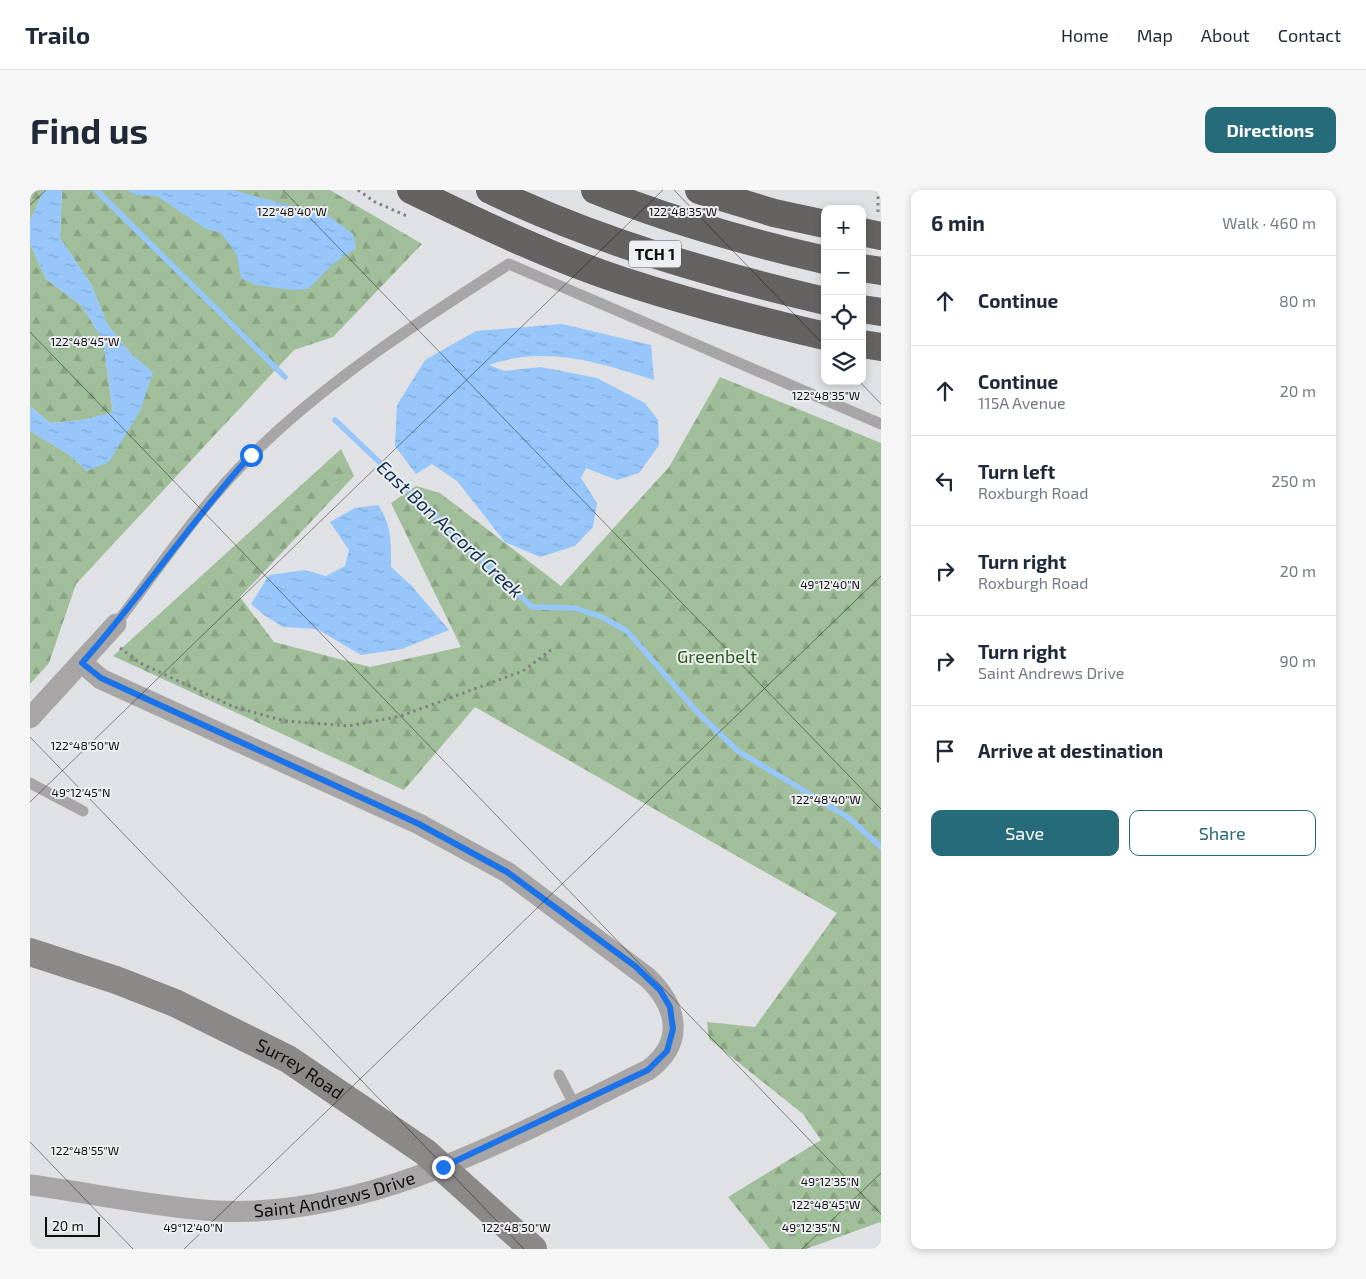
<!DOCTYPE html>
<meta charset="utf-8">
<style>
body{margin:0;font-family:"Exo 2",sans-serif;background:#f6f6f7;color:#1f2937}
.controls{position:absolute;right:15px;top:15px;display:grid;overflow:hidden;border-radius:10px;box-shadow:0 2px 8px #0003}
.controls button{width:45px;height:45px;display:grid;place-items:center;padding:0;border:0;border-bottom:1px solid #e0e1e3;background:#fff;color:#1f2937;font:25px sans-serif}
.scale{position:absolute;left:15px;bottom:12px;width:55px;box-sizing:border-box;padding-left:5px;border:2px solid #0e0e0f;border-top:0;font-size:14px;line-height:18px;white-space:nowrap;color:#0e0e0f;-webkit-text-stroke:4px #edeef1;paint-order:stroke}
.stop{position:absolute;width:15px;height:15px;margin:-11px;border:4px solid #1a73e8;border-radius:50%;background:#fff}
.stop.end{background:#1a73e8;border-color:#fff;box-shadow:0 1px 5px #0008}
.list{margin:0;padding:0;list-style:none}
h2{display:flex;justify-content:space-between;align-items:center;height:65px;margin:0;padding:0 20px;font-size:21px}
h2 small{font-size:16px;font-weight:400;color:#747a83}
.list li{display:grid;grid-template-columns:32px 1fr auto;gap:15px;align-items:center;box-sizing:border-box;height:90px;padding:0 20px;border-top:1px solid #e0e1e3}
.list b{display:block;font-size:19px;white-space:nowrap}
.list p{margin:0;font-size:16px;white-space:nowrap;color:#747a83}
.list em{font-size:16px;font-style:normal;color:#747a83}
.actions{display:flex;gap:10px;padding:15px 20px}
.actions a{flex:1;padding:11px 0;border:1px solid #256b7a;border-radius:10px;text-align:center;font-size:18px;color:#256b7a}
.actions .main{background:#256b7a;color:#fff}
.icon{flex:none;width:28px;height:28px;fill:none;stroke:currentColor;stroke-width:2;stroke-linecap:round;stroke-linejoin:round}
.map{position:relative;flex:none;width:851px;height:1059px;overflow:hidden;border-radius:10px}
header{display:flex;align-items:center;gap:30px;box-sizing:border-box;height:70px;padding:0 25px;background:#fff;border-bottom:1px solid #e0e1e3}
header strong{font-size:24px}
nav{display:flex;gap:28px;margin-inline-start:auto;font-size:18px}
.intro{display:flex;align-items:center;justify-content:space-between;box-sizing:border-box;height:120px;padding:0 30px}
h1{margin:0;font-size:35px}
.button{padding:12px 22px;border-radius:10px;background:#256b7a;color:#fff;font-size:18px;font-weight:700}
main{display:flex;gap:30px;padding:0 30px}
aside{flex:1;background:#fff;border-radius:10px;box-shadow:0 2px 8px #0003}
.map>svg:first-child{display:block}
.forest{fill:url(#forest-firs)}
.water{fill:url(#water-ripples)}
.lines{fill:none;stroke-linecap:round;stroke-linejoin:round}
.stream{stroke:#96c6fa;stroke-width:5.5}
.path{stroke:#808082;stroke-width:3;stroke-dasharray:2.5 4;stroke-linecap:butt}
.lane{stroke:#a7a5a5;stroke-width:11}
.street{stroke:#a7a5a5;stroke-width:21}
.secondary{stroke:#8b8888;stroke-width:28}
.highway{stroke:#656262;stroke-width:28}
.route{stroke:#1a73e8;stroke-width:6}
.ticks{fill:none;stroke:#0e0e0f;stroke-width:1;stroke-opacity:0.45}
.labels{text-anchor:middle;stroke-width:4;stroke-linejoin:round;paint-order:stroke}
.shield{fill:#edeef1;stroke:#515153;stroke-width:1}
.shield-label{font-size:16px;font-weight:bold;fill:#0e0e0f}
.park-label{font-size:18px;fill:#275e15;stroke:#edeef1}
.street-label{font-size:18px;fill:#0e0e0f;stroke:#edeef1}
.water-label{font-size:19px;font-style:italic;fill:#0d2f50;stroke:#edeef1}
.ticks-label{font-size:12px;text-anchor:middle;fill:#0e0e0f;stroke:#edeef1;stroke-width:4;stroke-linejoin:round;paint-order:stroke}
</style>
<header>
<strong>Trailo</strong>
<nav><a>Home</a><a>Map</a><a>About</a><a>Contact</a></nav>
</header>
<div class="intro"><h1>Find us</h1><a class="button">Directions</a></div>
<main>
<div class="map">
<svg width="851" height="1059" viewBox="0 0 851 1059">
<defs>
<pattern id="forest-firs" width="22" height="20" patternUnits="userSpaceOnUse" patternTransform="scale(1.25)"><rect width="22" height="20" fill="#a0be99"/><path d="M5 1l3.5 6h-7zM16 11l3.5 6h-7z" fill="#89a283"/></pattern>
<pattern id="water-ripples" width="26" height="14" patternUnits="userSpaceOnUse" patternTransform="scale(1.25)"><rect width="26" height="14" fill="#96c6fa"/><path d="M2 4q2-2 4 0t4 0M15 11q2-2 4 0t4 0" fill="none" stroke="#80a9d5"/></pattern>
</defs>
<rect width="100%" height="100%" fill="#e0e1e4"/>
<g class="forest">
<path d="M0 0H14L0 31Z"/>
<path d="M32 0H300L392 54 303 147 264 160 46 394 19 473 0 494V241L38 264 57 281 122 182 102 165 77 134 61 94 30 48Z"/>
<path d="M0 53 16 89 52 116 73 150 83 223 53 230 20 233 0 216Z"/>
<path d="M690 187 851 253V1034L850 1032 776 1059H740L698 1007 791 950 773 924 679 849 677 832 725 837 807 723 445 517 374 600 83 466 311 259 324 286 210 407 244 452 340 477 431 457 361 313 386 296 410 303 531 396 639 277Z"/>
</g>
<g class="water">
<path d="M14 0H32L30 48 61 94 77 134 102 165 123 182 110 221 79 272 57 281 38 264 0 241V216L20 233 53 230 83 222 73 150 52 116 16 89 0 53V31Z"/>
<path d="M98 0H203L300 27 323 44 326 58 303 74 278 99 263 100 226 95 211 88 207 65 191 43 176 39 127 6 104 5Z"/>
<path d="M532 134 621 155 624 190C568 172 516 155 459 175L474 181 511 177 567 188 615 213 628 230 629 255 609 283 587 290 556 278 551 288 567 313 563 337 545 356 510 367 475 352 427 291 402 274 386 284 365 256 367 215 395 170 446 141Z"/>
<path d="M348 315C362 334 361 354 361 377L381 395 419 440 372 459 331 465 287 439 253 437 234 425 221 414 239 385 275 380 296 386 315 376 319 360 300 332 325 318Z"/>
</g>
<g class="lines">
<g class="stream">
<path d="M66 0 255 187"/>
<path d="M305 230 502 417 545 418 572 427 597 441 668 523 708 561 819 628 851 657"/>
</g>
<g class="path">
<path d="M328 0 345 12 377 26"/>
<path d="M848 0V24"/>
<path d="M90 458 110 473 204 517 255 531 319 536 371 526 493 481 521 460"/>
</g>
<g class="lane">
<path d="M86 434C130 377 170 316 221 266 296 191 391 130 479 74L851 234"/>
<path d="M0 593 53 621"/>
<path d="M529 885 545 916"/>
</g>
<g class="street">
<path d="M0 528 86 434"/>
<path id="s1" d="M0 995C62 1003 124 1017 187 1021 338 1029 486 945 618 880 655 853 648 817 618 788L477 682 389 634 71 489 52 473"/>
</g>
<path class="secondary" id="s2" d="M0 762 86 790 145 813 258 869 395 962 503 1059"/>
<g class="highway">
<path d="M381 0C449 33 518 66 590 90 657 112 726 130 795 146"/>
<path d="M460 0C566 51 681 84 795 111"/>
<path d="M565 0C639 30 717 52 795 70"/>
<path d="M669 0 744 23 795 34"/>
<path d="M832 42 851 46"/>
<path d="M832 78 851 81"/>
<path d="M832 119 851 122"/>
<path d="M832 154 851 157"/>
</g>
</g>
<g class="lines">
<path class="route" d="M221 265C161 331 112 406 52 473L71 488 389 634 477 682 605 776 630 800 640 817 643 839 637 861 618 880 413 977"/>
</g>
<path class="ticks" d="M253 0 851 619M644 0 795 156M0 15 16 0M0 142 851 1024M829 191 851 214M0 547 494 1059M0 612 633 0M0 952 103 1059M154 1059 851 386M772 1059 851 983"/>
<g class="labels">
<rect class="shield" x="599" y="50.5" width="52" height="27" rx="4"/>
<g class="shield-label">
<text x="625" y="70">TCH 1</text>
</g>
<g class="park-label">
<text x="687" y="473">Greenbelt</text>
</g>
<g class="street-label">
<text dy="6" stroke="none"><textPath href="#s2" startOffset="295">Surrey Road</textPath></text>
<text dy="6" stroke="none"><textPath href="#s1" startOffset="308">Saint Andrews Drive</textPath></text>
</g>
<g class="water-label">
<text transform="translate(420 339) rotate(43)" y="7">East Bon Accord Creek</text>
</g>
</g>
<g class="ticks-label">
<text x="262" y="26">122°48'40"W</text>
<text x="653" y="26">122°48'35"W</text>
<text x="55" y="156">122°48'45"W</text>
<text x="796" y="210">122°48'35"W</text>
<text x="800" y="399">49°12'40"N</text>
<text x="55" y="560">122°48'50"W</text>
<text x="51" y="607">49°12'45"N</text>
<text x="796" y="614">122°48'40"W</text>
<text x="55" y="965">122°48'55"W</text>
<text x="800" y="996">49°12'35"N</text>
<text x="796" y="1019">122°48'45"W</text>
<text x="486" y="1042">122°48'50"W</text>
<text x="163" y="1042">49°12'40"N</text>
<text x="781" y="1042">49°12'35"N</text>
</g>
</svg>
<div class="controls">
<button>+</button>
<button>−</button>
<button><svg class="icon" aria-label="locate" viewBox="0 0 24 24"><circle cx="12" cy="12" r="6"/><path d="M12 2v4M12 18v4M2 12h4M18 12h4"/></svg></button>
<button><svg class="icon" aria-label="layers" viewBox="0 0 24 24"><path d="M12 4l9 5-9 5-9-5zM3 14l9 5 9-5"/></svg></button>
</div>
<div class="scale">20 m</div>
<div class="stop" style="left:221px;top:265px"></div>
<div class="stop end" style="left:413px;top:977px"></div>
</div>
<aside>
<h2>6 min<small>Walk · 460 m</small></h2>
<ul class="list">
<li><svg class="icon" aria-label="ahead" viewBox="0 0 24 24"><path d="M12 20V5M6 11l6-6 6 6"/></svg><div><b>Continue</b></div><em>80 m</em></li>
<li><svg class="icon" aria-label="ahead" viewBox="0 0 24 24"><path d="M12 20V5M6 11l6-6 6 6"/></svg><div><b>Continue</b><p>115A Avenue</p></div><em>20 m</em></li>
<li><svg class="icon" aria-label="left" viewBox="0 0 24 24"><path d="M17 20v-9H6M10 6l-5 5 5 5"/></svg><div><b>Turn left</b><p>Roxburgh Road</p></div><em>250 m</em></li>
<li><svg class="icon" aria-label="right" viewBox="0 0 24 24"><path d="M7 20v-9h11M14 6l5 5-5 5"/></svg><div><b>Turn right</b><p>Roxburgh Road</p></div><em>20 m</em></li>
<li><svg class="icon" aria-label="right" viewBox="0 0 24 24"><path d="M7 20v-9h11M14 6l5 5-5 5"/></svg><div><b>Turn right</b><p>Saint Andrews Drive</p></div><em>90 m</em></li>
<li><svg class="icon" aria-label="arrive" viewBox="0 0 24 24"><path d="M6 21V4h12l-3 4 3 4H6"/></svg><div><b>Arrive at destination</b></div></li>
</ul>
<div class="actions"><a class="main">Save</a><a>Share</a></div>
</aside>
</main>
